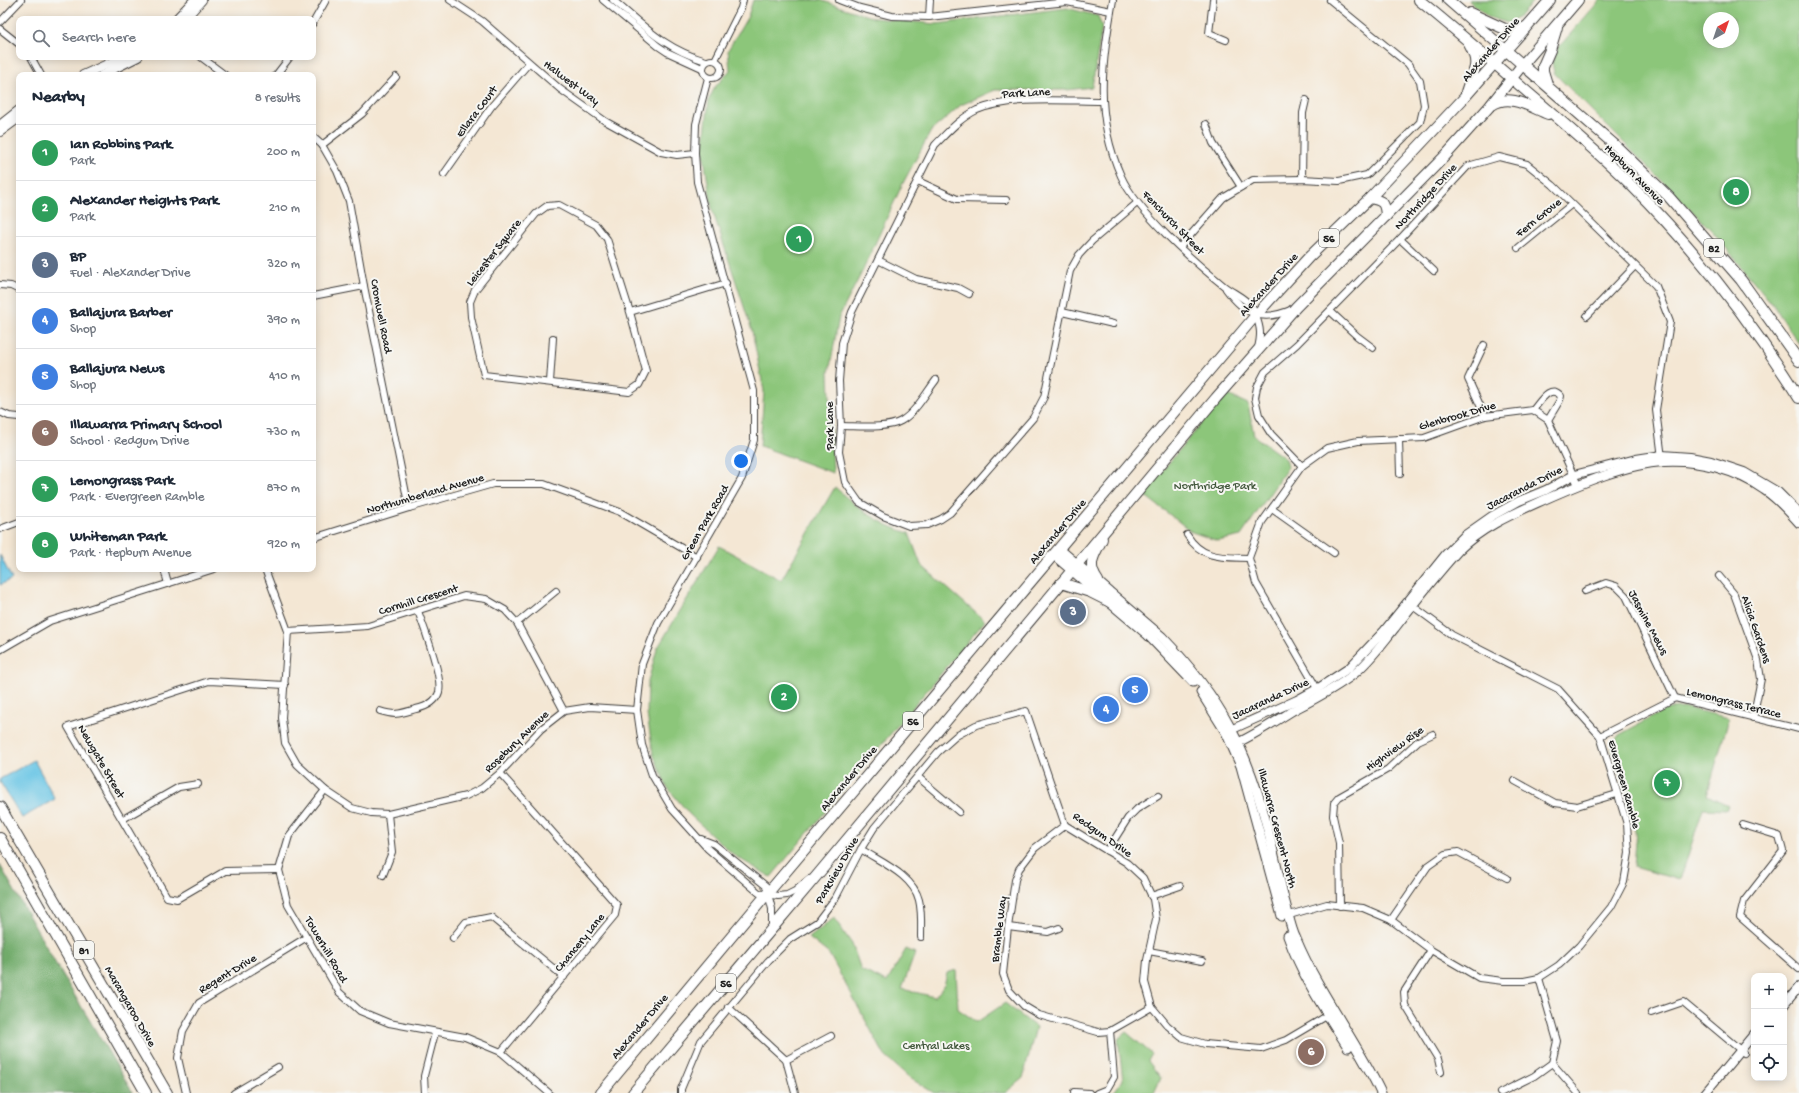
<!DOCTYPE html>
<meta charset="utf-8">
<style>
body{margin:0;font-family:"Gochi Hand",sans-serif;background:#f6f6f7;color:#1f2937}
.controls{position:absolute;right:12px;bottom:12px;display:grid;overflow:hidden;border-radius:8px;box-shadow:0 2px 10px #0003}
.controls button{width:36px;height:36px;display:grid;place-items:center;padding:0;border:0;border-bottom:1px solid #e0e1e3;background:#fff;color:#1f2937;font:20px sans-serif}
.compass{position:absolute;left:1703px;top:12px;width:36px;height:36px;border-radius:50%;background:#fff;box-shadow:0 2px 10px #0003;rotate:40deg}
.you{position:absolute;left:741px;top:461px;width:14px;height:14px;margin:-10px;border:3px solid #fff;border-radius:50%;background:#1a73e8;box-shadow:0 0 0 6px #1a73e833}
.badge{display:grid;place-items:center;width:26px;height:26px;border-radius:50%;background:#0f766e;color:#fff;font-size:13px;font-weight:700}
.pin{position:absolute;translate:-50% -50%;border:2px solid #fff;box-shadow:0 1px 4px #0006}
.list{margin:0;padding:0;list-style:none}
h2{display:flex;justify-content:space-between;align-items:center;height:52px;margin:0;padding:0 16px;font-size:17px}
h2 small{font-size:13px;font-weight:400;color:#747a83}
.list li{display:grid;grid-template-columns:26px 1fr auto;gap:12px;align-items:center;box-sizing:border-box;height:56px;padding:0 16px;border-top:1px solid #e0e1e3}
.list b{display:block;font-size:15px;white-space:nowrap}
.list p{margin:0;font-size:13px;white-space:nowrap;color:#747a83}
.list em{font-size:13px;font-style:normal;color:#747a83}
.icon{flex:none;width:22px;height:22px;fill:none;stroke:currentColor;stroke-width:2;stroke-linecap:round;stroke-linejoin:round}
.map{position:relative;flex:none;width:1799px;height:1093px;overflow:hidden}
.search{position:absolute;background:#fff;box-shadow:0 2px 10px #0003;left:16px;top:16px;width:300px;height:44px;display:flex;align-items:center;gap:10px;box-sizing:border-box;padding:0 14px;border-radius:8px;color:#747a83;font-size:15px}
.panel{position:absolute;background:#fff;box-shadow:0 2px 10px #0003;left:16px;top:72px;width:300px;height:500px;border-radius:8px}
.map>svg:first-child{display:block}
.green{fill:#8cc67a;stroke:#54714b;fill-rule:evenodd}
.forest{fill:#71ab6a;stroke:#466443}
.water{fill:#67c5e5;stroke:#427080}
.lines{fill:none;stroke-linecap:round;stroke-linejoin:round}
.minor-casing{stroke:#3c3a38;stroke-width:8}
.tertiary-casing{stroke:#3c3a38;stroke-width:10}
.secondary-casing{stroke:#3c3a38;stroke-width:11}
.primary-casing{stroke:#3c3a38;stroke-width:12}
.minor{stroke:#fff;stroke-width:6}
.tertiary{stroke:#fff;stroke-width:8}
.secondary{stroke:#fff;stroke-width:9}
.primary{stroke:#fff;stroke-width:10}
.labels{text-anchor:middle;stroke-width:4;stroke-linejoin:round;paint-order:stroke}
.shield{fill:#f6f6f2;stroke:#5d5d5c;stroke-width:1}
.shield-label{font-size:11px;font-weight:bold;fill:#1c1c1c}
.street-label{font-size:12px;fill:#1c1c1c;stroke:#f6f6f2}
.park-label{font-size:12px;fill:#43583d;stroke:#f6f6f2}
</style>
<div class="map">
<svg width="1799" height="1093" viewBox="0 0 1799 1093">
<rect width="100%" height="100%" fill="#f6f6f2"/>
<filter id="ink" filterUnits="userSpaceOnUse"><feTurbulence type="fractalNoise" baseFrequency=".025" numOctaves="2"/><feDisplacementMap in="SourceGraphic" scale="8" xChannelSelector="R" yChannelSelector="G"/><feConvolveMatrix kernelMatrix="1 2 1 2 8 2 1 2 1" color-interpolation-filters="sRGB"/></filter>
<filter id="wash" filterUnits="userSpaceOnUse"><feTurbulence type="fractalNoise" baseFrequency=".012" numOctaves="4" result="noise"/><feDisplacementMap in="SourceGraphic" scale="16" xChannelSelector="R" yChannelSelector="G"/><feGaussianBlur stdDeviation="0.9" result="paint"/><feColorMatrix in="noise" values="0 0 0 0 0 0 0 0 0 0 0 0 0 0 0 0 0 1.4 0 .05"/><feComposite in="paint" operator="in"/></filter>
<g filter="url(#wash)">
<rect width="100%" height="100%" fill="#f4e7d4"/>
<g class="green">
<path d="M753 0H820L874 18 936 24 1067 8 1098 16 1102 27 1092 87 1067 90H995L961 105 931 131 902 185 863 270 839 317 829 373 833 473 760 446 764 391 752 331 712 209 703 151 709 99 715 87 730 70 728 50 748 16Z"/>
<path d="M1468 0H1534L1521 15 1508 23 1488 17Z"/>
<path d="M1600 0H1799V344L1774 306 1712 231 1554 73 1552 62 1558 48ZM1709 18H1733V42H1709Z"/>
<path d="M1226 394 1248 404 1254 436 1286 459 1288 467 1241 536 1218 541 1192 532 1143 494Z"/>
<path d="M835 487C856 507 880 525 909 533L921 565 985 621 771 877 735 856 690 815 667 787 653 754 647 714 648 681 657 649 719 546 781 580Z"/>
<path d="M1687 708 1729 718 1707 795 1728 805 1726 810 1703 809 1680 880 1634 867 1636 841 1633 812 1612 749 1613 743 1619 735 1667 709Z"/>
<path d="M834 918 852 944 861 970 887 982 906 949 915 953 902 989 935 997 944 986 947 973 956 970 958 1009 977 1022 1005 1003 1036 1027 1023 1078 1005 1093H934L910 1078 885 1056 829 954 809 938Z"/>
<path d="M1126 1032 1152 1054 1148 1061 1161 1078 1154 1093H1113L1123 1080 1118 1039Z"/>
</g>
<path class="forest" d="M0 865 56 964 133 1093H0Z"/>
<g class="water">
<path d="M0 555 12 579 0 585Z"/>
<path d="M34 760 55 799 22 818 0 782V779Z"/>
</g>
</g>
<g filter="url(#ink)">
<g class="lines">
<defs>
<g id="minor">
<path d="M450 0 482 21 560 89 605 121 661 152 677 155 695 153"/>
<path d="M603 0 658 46 667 52 702 68"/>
<path d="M613 0C645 27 665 49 706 61"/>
<path d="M839 0 860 8 892 16 929 17 1067 2 1111 11"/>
<path d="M1113 0C1102 63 1094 115 1121 176 1137 212 1193 261 1224 286 1233 293 1246 298 1253 308 1255 310 1255 314 1256 316 1261 329 1261 335 1258 348"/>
<path d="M1213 0 1209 33 1226 40"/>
<path d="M929 17 930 0"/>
<path d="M0 22 21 0"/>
<path d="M313 23 326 0"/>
<path d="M0 29 19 44"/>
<path d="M31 57 41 75"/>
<path d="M201 57 225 75"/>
<circle cx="712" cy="69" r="9"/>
<path d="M715 60 741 8 743 0"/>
<path d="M276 75 290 57"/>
<path d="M708 78 696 124 695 153 697 182 754 391V440L742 478 658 623 642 664 637 710 642 745 652 775 672 809 708 849 759 893 778 896 787 895 795 891 809 879"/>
<path d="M1102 101C1065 101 1010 96 977 110 960 118 948 132 935 145L852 312 842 343 839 381 841 426 839 452 845 482 859 502 883 516 909 526 927 525 941 519 950 513 1033 418 1044 397 1070 271 1079 255 1092 241 1137 203"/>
<path d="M1206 124 1213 143 1241 187"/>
<path d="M313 137 322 145 337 171 349 201 364 286 409 508"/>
<path d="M322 145 362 114 396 77"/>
<path d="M444 174 491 107 529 63"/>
<path d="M1302 179 1303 113 1306 100"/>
<path d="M918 181 957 199 1006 200"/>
<path d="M1400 239 1434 271"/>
<path d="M1180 247 1223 198 1253 180 1302 179 1339 181 1367 175 1420 122 1424 105 1420 81 1408 64 1330 0"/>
<path d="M1518 248 1572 204"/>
<path d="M878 260 916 279 958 288 969 294"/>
<path d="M0 285 11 286 19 290"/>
<path d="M1226 289C1245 315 1262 323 1293 309"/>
<path d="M313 296 364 286"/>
<path d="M1330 311 1357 336 1373 348"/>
<path d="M630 312 646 371 639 385 629 392 484 375 471 317 470 302 475 290 536 214 547 206 559 205 596 225 607 239 630 312 726 283"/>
<path d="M1062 312 1113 324"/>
<path d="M1587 316 1635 266"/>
<path d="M1484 345 1468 379 1485 416"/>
<path d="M550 382 553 338"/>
<path d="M1533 410C1540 402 1550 383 1561 396L1560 400 1548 420"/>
<path d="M0 412 9 416 19 417"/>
<path d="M841 426C858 426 887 429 901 421 915 413 926 393 936 380"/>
<path d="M1399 439 1400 474"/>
<path d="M1302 466 1271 434 1259 415 1255 398 1257 387 1265 372 1297 344 1400 239 1468 166 1499 157 1527 164 1553 185 1656 286 1670 322 1656 410 1662 458"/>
<path d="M1272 509 1334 553"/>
<path d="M0 529 19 522"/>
<path d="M1187 535C1202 560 1224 557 1249 558"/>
<path d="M313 538 409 508 493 484H544L620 512 697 557"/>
<path d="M164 569 168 584"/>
<path d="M265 569 288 631 282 718 285 743 297 764 325 790 352 808 371 813 388 814 466 796 482 788 500 773 541 729 564 711 590 707 637 710"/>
<path d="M1719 576 1734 594 1758 660 1761 679 1753 718"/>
<path d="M1585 591 1606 583 1616 586 1626 596 1675 698"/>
<path d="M517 623 556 591"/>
<path d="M288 631 368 626 464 596 486 599 505 610 517 623 564 711"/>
<path d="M0 650 50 621 214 569"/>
<path d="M1319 692 1256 583 1249 558 1262 522 1302 466 1327 448 1358 441 1424 438 1485 416 1533 410 1548 420 1578 485"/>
<path d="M380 711C396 716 399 714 416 709 425 707 436 702 439 692 443 677 424 628 418 611"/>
<path d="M1600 736 1675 698 1799 729"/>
<path d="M500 773 617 905 615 915 501 1052"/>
<path d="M918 777 959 812"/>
<path d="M1515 781 1555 803 1577 806 1617 794"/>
<path d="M325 790 289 836 279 870 288 905 339 992 360 1011 389 1023 465 1037 501 1052 549 1093"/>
<path d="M123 819 179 787 198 784"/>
<path d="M1065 825 1035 848 1019 869 1015 880 1008 927 1003 974 1009 990 1024 1006 1039 1015 1098 1032 1110 1031 1152 1007"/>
<path d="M1743 825 1779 836 1783 851 1744 901 1740 917 1799 969"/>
<path d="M701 839 714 844 766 886 772 909V928"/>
<path d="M861 849C880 862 913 875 919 900 922 912 921 925 921 937"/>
<path d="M1107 851 1128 818 1137 809 1158 796"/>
<path d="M279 870 225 871 177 899 167 897 68 727 209 681 285 685"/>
<path d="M383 875 392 852 388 814"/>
<path d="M1151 896 1180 886"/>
<path d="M1340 906 1339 843 1333 816 1334 803 1339 797 1388 769 1418 741 1433 734"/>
<path d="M1286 916 1327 904 1363 908 1391 920 1431 950 1479 978 1503 981H1524L1539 978 1559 965 1579 946 1611 907 1624 882 1629 853 1627 824 1600 736 1558 689 1452 635 1410 604"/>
<path d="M1391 920 1428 866 1445 854 1458 852 1507 878"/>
<path d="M1008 927 1048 932 1059 928"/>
<path d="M453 938 466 922 491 917 564 977"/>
<path d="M1431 950 1404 992 1405 1005 1438 1059 1441 1072"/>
<path d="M1149 951 1202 961"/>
<path d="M728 1007 786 1060 795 1093"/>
<path d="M1651 1013 1683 1002 1744 1053"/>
<path d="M786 1060 831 1036"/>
<path d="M1552 1063 1578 1093"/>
<path d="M1074 1092 1089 1093"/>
<path d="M186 1093 178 1058 183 1031 199 1003 307 937"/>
<path d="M234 1093 278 1067"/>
<path d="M425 1093 424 1076 435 1033"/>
<path d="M681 1093V1089L701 1041 768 961 790 939 817 922 836 897 861 849 874 828 938 752 956 736 976 725 1026 711 1065 825 1127 863 1143 878 1153 899 1156 919 1147 960 1145 982 1152 1007 1167 1025 1181 1037 1205 1044 1261 1049 1286 1040 1330 1014"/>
<path d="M1097 1093 1107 1089 1114 1077 1110 1031"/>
<path d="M1500 1093 1534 1076 1552 1063 1557 1041 1539 978"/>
</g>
<g id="tertiary">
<path d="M176 19 194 0"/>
<path d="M185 19 202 0"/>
<path d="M83 75 123 57"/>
<path d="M102 75 138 57"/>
<path d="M0 125 19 110"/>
<path d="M0 132 19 118"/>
<path d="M1226 732 1297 700 1317 689 1349 668 1384 631 1446 554 1465 535 1492 516 1519 501 1546 490 1574 475 1636 459 1662 455 1690 457 1711 461 1744 472 1778 492 1799 513"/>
<path d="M1233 745C1253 736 1273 723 1292 711 1313 700 1335 689 1354 674 1370 661 1382 644 1395 628 1415 602 1436 575 1458 551 1483 526 1515 513 1546 499 1580 484 1627 464 1664 462 1698 460 1736 470 1764 490 1778 499 1788 511 1799 523"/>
<path d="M1784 1005 1799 987"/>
<path d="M1705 1093 1754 1034"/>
</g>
<g id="secondary">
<path d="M1059 549 1162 637C1221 698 1249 752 1269 834 1274 855 1279 877 1284 899 1288 912 1290 927 1296 939 1319 994 1356 1040 1381 1093"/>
<path d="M1054 555 1147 634 1193 682"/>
<path d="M1201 692 1226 732 1241 766 1282 916"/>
<path d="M1288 936C1302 976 1326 1012 1348 1047"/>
</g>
<g id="primary">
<path d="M1419 0C1455 29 1490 60 1525 90 1561 121 1597 151 1631 185 1695 249 1751 321 1799 398"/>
<path d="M1448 0 1616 146 1669 197 1741 280 1799 361"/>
<path d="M1470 13 1507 30 1513 31 1526 27"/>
<path d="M1547 84 1543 71V66L1550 50 1557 27"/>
<path d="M1466 92C1472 71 1482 67 1469 44"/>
<path d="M1492 105C1510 93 1530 107 1548 114"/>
<path d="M1370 198C1383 201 1385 202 1386 216"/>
<path d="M1098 581C1086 564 1094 556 1102 539"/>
<path d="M1061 583 1090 592 1110 602"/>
<path d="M0 807 167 1093"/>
<path d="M0 838 146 1093"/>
<path d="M601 1093 767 894 1256 315 1309 257 1370 198 1464 98 1550 0"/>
<path d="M633 1093 819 873 1216 398 1296 307 1446 155 1489 107 1523 64 1578 0"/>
</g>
</defs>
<use href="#minor" class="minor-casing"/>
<use href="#tertiary" class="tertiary-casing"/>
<use href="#secondary" class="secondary-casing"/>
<use href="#primary" class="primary-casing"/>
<use href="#minor" class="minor"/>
<use href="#tertiary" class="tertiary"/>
<use href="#secondary" class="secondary"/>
<use href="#primary" class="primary"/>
</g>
</g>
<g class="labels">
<g class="shield">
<rect x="1319" y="229" width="20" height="18" rx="3"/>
<rect x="1704" y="239" width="20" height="18" rx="3"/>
<rect x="903" y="712" width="20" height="18" rx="3"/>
<rect x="74" y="941" width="20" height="18" rx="3"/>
<rect x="716" y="974" width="20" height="18" rx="3"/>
</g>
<g class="shield-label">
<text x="1329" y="242">56</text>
<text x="1714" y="252">82</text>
<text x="913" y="725">56</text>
<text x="84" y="954">81</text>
<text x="726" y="987">56</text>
</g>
<g class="street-label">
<text transform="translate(1490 49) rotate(-49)" y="4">Alexander Drive</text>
<text transform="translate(572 82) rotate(37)" y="4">Halwest Way</text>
<text transform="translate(1026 92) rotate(-3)" y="4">Park Lane</text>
<text transform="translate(476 111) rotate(-53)" y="4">Ellara Court</text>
<text transform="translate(1635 174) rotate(45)" y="4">Hepburn Avenue</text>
<text transform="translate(1425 196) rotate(-47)" y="4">Northridge Drive</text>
<text transform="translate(1538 217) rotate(-39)" y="4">Fern Grove</text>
<text transform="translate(1174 222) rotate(46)" y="4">Fenchurch Street</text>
<text transform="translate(493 252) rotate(-52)" y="4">Leicester Square</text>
<text transform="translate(1268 284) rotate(-48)" y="4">Alexander Drive</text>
<text transform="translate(382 316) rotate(79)" y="4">Cromwell Road</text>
<text transform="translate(1457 415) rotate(-16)" y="4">Glenbrook Drive</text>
<text transform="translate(829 426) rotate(-90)" y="4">Park Lane</text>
<text transform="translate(1524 487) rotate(-27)" y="4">Jacaranda Drive</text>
<text transform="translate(425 493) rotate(-16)" y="4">Northumberland Avenue</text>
<text transform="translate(704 522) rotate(-60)" y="4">Green Park Road</text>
<text transform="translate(1057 531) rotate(-50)" y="4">Alexander Drive</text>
<text transform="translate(418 599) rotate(-17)" y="4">Cornhill Crescent</text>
<text transform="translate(1649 622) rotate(62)" y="4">Jasmine Mews</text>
<text transform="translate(1757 629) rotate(71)" y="4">Alicia Gardens</text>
<text transform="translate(1270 698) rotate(-25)" y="4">Jacaranda Drive</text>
<text transform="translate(1734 702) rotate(14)" y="4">Lemongrass Terrace</text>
<text transform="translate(516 741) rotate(-44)" y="4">Rosebury Avenue</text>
<text transform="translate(1394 748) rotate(-36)" y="4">Highview Rise</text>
<text transform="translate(102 761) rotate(60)" y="4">Newgate Street</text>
<text transform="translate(848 778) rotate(-50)" y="4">Alexander Drive</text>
<text transform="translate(1625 784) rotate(74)" y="4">Evergreen Ramble</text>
<text transform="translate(1278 828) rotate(75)" y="4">Illawarra Crescent North</text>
<text transform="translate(1103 834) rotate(35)" y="4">Redgum Drive</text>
<text transform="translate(836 870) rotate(-60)" y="4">Parkview Drive</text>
<text transform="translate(998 929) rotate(-83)" y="4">Bramble Way</text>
<text transform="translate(579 942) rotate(-51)" y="4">Chancery Lane</text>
<text transform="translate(327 949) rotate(60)" y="4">Towerhill Road</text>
<text transform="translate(227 973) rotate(-31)" y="4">Regent Drive</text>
<text transform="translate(131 1006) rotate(60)" y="4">Marangaroo Drive</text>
<text transform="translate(639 1026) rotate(-50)" y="4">Alexander Drive</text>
</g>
<g class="park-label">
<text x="1215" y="489">Northridge Park</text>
<text x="936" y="1049">Central Lakes</text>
</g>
</g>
</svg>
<div class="controls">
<button>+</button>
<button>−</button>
<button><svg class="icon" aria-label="locate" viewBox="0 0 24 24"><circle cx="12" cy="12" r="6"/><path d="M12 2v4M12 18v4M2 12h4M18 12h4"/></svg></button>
</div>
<svg class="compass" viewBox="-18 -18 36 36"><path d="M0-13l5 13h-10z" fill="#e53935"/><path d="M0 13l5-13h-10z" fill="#747a83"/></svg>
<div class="you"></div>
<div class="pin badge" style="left:799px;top:239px;background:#2e9e5b">1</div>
<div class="pin badge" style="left:784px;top:697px;background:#2e9e5b">2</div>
<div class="pin badge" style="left:1073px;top:612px;background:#5c6f8a">3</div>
<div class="pin badge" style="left:1106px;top:709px;background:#3f7fe0">4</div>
<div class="pin badge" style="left:1135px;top:690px;background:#3f7fe0">5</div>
<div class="pin badge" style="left:1311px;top:1052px;background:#8d6e63">6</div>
<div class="pin badge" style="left:1667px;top:783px;background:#2e9e5b">7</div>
<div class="pin badge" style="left:1736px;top:192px;background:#2e9e5b">8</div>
<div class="search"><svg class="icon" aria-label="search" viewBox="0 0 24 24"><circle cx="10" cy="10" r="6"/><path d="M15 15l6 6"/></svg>Search here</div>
<section class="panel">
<h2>Nearby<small>8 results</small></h2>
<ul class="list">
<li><span class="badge" style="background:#2e9e5b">1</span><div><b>Ian Robbins Park</b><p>Park</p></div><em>200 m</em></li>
<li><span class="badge" style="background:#2e9e5b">2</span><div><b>Alexander Heights Park</b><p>Park</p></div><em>210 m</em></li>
<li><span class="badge" style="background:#5c6f8a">3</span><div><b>BP</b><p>Fuel · Alexander Drive</p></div><em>320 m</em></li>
<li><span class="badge" style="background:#3f7fe0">4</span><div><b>Ballajura Barber</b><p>Shop</p></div><em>390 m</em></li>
<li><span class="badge" style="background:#3f7fe0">5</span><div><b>Ballajura News</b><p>Shop</p></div><em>410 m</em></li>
<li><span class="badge" style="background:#8d6e63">6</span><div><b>Illawarra Primary School</b><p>School · Redgum Drive</p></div><em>730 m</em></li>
<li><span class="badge" style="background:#2e9e5b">7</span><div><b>Lemongrass Park</b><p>Park · Evergreen Ramble</p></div><em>870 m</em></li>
<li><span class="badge" style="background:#2e9e5b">8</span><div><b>Whiteman Park</b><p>Park · Hepburn Avenue</p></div><em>920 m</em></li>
</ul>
</section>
</div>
